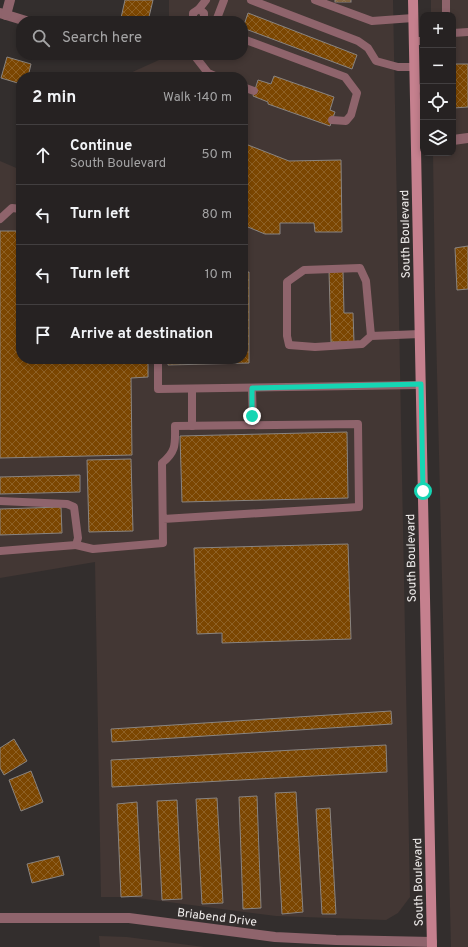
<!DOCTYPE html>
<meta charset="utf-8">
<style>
body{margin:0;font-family:Overpass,sans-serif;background:#2e2a2a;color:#f1f3f6}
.controls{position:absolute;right:12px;top:12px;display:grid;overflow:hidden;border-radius:8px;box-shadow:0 2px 6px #0003}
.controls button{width:36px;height:36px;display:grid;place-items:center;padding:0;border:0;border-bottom:1px solid #423f40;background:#262222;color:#f1f3f6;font:20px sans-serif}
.stop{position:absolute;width:12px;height:12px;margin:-9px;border:3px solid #15d5b3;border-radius:50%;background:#fff}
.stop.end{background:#15d5b3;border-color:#fff;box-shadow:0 1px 4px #0008}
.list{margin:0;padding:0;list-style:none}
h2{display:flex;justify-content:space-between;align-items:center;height:52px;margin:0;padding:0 16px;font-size:17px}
h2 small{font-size:13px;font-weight:400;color:#a4a4a5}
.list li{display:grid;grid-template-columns:26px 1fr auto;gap:12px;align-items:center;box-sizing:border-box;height:60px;padding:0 16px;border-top:1px solid #423f40}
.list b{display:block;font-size:15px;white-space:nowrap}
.list p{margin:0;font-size:13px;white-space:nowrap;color:#a4a4a5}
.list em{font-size:13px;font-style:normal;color:#a4a4a5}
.icon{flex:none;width:22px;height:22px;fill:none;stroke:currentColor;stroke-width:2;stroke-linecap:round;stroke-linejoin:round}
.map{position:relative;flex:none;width:468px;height:947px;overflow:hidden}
.search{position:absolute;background:#262222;box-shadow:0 2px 6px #0003;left:16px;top:16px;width:232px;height:44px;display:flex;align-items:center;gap:10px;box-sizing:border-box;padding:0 14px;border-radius:16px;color:#a4a4a5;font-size:15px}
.panel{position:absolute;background:#262222;box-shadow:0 2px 6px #0003;left:16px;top:72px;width:232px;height:292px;border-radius:16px}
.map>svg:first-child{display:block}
.built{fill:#433734}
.building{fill:url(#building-cross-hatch);stroke:#898481}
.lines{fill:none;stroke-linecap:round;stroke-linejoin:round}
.lane{stroke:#8f646c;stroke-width:8}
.street{stroke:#8f646c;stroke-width:10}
.secondary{stroke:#c5808e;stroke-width:10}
.route{stroke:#15d5b3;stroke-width:5}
.labels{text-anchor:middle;stroke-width:3;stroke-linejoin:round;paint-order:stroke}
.street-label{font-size:12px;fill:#f2efee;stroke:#332e2d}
</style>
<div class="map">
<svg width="468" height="947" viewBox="0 0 468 947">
<defs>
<pattern id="building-cross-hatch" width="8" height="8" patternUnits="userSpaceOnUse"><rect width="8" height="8" fill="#7b4601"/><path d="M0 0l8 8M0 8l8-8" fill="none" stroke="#8e6126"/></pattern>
</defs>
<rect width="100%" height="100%" fill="#332e2d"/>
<g class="built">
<path d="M169 0H393L410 897 398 913 386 920 276 916 130 897H101L95 562 0 578V161L21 170V359H243V77H127L128 74 170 55H243V21H169Z"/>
<path d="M431 0H468V947H451L435 290 433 153H453V15H431Z"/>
<path d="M99 936 127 937 204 947H100Z"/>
</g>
<g class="building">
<path d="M125 0H153L148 21H135L121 18Z"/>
<rect x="335" y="0" width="16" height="2"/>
<path d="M248 13 357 55 352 69 243 28Z"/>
<path d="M7 57 31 64 28 77H21V84L1 78Z"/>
<path d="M453 64H468V107L453 108Z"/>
<path d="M52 73 66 77H51Z"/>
<path d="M274 76 334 97 330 110 335 112 330 126 268 104V102L253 96 258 80 271 84Z"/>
<path d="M243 143 289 161 341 160 342 232H315L314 223H280V234H265L243 225Z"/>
<path d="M0 231H21V359H148V377L131 378 132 455 0 458Z"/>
<path d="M468 246V289L457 290 455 248Z"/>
<path d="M329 271H343L344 313H353L354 342H331Z"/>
<path d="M243 272H249V363L168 365V359H243Z"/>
<path d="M347 432 348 498 182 502 180 436Z"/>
<path d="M131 459 133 531 89 532 87 460Z"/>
<path d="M80 475V492L0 494V477Z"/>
<path d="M61 507 62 533 0 535V509Z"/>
<path d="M348 544 351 639 222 643V633L197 634 194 548Z"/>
<path d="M391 711 392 724 112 742 111 729Z"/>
<path d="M14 739 27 761 4 775 0 768V748Z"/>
<path d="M386 745 387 772 112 787 111 760Z"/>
<path d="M31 771 43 802 21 811 9 780Z"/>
<path d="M296 792 303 912 282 914 275 793Z"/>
<path d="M257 796 261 908 243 909 239 797Z"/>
<path d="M217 798 223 903 202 904 196 799Z"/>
<path d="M177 800 182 899 162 900 157 801Z"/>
<path d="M137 802 142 896 121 897 117 804Z"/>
<path d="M330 808 336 914H322L316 809Z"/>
<path d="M59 856 64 875 32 883 27 864Z"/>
</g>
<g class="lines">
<g class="lane">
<path d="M251 0 358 41 368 48 376 61 398 67H414"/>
<path d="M315 0 372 21 413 18"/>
<path d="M446 0V15"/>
<path d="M199 9 204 13V21"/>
<path d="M193 21V13L199 9 206 0"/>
<path d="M216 21 224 0"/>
<path d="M453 33 468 32"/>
<path d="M243 39 345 77 357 93 351 115 346 121 332 120"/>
<path d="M414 41H423"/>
<path d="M194 55 208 73 217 77"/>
<path d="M243 87 254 91"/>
<path d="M415 89 423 88"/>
<path d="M0 219 12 208 21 209"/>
<path d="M371 336 366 281 360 268 304 270 287 282V336L289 345 315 347 362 344 371 336 420 334"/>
<path d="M158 359V389L421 385"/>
<path d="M192 389V426"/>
<path d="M252 389 253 425"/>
<path d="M0 501 67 504 74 507 78 538 76 545 0 551"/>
<path d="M76 545 93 549 163 543 162 463C177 451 175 443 175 426L358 424 359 507 163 519"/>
</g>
<g class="street">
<path d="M0 13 26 21"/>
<path d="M6 15 10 0"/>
<path d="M453 140 468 138"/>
<path d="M0 918H129L275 937 336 940 432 942"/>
</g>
<path class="secondary" d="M413 0 432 947"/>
</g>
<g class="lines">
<path class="route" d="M252 416V388L421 384 423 491"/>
</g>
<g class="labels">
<g class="street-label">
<text transform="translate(405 234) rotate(-91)" y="4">South Boulevard</text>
<text transform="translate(411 558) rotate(-91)" y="4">South Boulevard</text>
<text transform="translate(418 882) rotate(-91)" y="4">South Boulevard</text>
<text transform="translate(217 917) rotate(7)" y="4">Briabend Drive</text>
</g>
</g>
</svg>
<div class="controls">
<button>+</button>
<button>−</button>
<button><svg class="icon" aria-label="locate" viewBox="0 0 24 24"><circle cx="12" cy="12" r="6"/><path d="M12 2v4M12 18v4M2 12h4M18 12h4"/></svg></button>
<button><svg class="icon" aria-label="layers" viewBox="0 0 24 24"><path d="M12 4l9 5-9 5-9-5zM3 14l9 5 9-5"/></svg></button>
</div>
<div class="stop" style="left:423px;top:491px"></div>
<div class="stop end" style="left:252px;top:416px"></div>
<div class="search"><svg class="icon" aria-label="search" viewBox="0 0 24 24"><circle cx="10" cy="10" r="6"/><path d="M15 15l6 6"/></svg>Search here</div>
<section class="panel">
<h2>2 min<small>Walk · 140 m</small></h2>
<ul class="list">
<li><svg class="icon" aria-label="ahead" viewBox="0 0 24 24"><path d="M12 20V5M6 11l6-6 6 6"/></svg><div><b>Continue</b><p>South Boulevard</p></div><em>50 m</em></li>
<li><svg class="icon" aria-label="left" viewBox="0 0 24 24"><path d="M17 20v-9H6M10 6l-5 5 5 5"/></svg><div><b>Turn left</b></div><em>80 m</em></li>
<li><svg class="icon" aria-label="left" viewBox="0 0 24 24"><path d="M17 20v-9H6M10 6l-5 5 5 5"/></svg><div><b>Turn left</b></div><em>10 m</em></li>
<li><svg class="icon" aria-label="arrive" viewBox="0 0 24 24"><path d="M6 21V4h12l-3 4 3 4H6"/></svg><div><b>Arrive at destination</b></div></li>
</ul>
</section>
</div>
